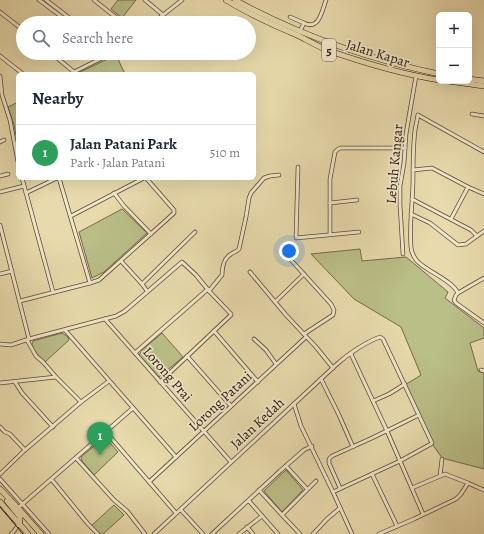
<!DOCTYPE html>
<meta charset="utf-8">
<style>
body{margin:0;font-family:Alegreya,serif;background:#f6f6f7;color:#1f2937}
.controls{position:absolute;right:12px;top:12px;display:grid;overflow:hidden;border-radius:6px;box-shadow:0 4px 16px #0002}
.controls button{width:36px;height:36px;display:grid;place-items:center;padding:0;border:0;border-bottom:1px solid #e0e1e3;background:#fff;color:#1f2937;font:20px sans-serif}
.you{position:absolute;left:289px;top:251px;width:14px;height:14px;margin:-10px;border:3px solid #fff;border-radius:50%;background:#1a73e8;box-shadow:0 0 0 6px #1a73e833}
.badge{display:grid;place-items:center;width:26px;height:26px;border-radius:50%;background:#8f2418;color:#fff;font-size:13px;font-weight:700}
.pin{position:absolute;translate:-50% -33px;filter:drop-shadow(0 1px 2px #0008)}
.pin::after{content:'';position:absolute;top:21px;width:14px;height:12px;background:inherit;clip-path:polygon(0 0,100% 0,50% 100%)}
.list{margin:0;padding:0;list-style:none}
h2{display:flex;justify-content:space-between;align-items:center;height:52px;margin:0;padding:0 16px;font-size:17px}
h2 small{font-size:13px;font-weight:400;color:#747a83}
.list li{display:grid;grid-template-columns:26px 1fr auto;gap:12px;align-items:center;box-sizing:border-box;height:56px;padding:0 16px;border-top:1px solid #e0e1e3}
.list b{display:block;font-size:15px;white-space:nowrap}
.list p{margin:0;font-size:13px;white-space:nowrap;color:#747a83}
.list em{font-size:13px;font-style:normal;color:#747a83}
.icon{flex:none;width:22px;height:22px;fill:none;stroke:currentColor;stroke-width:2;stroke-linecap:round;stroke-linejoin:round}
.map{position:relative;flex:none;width:484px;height:534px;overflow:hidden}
.search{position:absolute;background:#fff;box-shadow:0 4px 16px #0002;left:16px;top:16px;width:240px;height:44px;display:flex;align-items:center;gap:10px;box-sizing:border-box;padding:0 14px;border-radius:22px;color:#747a83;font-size:15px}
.panel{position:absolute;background:#fff;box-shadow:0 4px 16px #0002;left:16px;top:72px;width:240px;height:108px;border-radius:6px}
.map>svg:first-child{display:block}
.green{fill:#babe87;stroke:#726a4b}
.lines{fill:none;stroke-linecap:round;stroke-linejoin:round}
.minor-casing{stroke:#5a4836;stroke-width:4.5}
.trunk-casing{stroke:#2b170f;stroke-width:6}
.minor{stroke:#f0e7c9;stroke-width:3}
.trunk{stroke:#e8daac;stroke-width:5}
.tram{stroke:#2b170f;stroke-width:1}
.labels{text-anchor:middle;stroke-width:3.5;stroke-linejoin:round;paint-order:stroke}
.shield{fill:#f0e7c9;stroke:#665547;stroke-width:1}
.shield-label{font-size:13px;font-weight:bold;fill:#2b170f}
.street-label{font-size:14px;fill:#2b170f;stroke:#f0e7c9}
</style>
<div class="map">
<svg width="484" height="534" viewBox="0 0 484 534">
<rect width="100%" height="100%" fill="#e8daac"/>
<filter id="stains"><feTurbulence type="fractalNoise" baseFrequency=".005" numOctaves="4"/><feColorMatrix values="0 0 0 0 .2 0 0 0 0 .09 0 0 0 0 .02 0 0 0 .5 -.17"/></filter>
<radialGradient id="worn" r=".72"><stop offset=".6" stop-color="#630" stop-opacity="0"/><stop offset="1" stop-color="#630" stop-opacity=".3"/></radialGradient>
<g class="green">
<path d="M118 0H136L122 18 111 9Z"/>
<path d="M116 55 125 74H76Z"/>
<path d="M18 102V146L14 125 8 107Z"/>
<path d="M122 209 147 233 104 272 92 278 79 232Z"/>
<path d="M360 249 362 261 406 257 448 292 445 298 484 328V338L470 343 478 371 484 373V469L442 458 433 445 405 385 421 375 401 327 354 299 311 254Z"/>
<path d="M62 333 68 337 69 340 45 362C41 358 31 349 32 344 32 343 33 342 33 341Z"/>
<path d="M162 333 183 357 159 377 139 355 142 350Z"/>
<path d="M105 437 118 452 94 475 82 461 81 457Z"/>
<path d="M286 470 303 490 282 512 264 491Z"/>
<path d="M114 505 124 515 103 534H98L91 526Z"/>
</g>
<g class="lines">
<defs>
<g id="minor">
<path d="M39 0 70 23"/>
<path d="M46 0 76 23"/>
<path d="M94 0 123 23"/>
<path d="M145 0 163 15"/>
<path d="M0 12 23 30"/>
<path d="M290 17 304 23 300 31"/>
<path d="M153 23 182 0"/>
<path d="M304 23C319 31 322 11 326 0"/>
<path d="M51 53 74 72 104 57 106 55V53"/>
<path d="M0 56 23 74"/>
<path d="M0 76 2 95 10 120 18 162"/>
<path d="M472 114 484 116"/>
<path d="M418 115C417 120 416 125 415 130 413 147 413 163 413 179 413 202 409 224 411 247 411 251 414 257 417 261 426 271 452 280 458 293L456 295 454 300 456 303 484 323"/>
<path d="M418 115 484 152"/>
<path d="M0 142 4 140"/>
<path d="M298 167 296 238 359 232"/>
<path d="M413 170 432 168 468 187 484 194"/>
<path d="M0 176 8 174"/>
<path d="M22 178 53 292"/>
<path d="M59 178 90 283"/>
<path d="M0 192 24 186"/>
<path d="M26 193 57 178"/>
<path d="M114 193 124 206 151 234"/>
<path d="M412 199 471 230 477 236"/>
<path d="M330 203 357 200"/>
<path d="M411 214 430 223 458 245 466 244 484 231"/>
<path d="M71 216 144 178"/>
<path d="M451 219 468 187"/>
<path d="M0 225 29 339"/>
<path d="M330 234V179L335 152 337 150 340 148H405"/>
<path d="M403 254 400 205V186L404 163 406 134 416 76"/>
<path d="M291 260 331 304 334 310 333 315 304 334"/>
<path d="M121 261 142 284 147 291"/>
<path d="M250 272 286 315 316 347 333 368"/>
<path d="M0 274 12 271"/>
<path d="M142 284 195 232"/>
<path d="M209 291 222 275C222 268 224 258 231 254 234 252 236 252 239 249L246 217 249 198 251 193 264 178 270 176 279 175"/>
<path d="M458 293 484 278"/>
<path d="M20 301 90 283 99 280 163 223 174 213V210L146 178"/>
<path d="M275 302 304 274"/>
<path d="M105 319 231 462"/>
<path d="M65 330 176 457"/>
<path d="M214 331 258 382"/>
<path d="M254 339 266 350 276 364"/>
<path d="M27 340 36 356 43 362 56 377 81 402"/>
<path d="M0 344 11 345 29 339 116 316 125 311 182 262 196 275 209 291 231 314V315L160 382"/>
<path d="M135 353 208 289"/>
<path d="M351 354 387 431 423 514"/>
<path d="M187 356 231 406"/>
<path d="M481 370 484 371"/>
<path d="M321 379 339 415 353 447"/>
<path d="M15 382 22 393 53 427"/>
<path d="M0 383 56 377"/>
<path d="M373 401 389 394 405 384"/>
<path d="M294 404 301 426 333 492 352 534"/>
<path d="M0 427 5 432 10 434 25 450"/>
<path d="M106 432 176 513"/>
<path d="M76 458 114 500 127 511 145 534"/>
<path d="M286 466 307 489"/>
<path d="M0 474 25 450 81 402 109 381"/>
<path d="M372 474 397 526"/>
<path d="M440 476 442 459"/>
<path d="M0 479 49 534"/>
<path d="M52 480 88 524 98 534"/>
<path d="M149 482 306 337"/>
<path d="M340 488 329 463V459L332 456 372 438 419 415"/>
<path d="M412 488 445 474 468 483 479 488 484 490"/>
<path d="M259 490 282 515 300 534"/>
<path d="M249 501 278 534"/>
<path d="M18 508 133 408"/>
<path d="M181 510 203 534"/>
<path d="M282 515 316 481"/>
<path d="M247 527 253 534"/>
<path d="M11 534 14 531 19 524"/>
<path d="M154 534 337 364C348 354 366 342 380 337L383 339 432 443 431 444 400 461 333 492"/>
<path d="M212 534 280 471 304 450 312 446"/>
<path d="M239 534 262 516"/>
<path d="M313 534 327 519 340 508"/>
<path d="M379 534 414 519 456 499 461 494 468 483"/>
</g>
<g id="trunk">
<path d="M226 0C249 14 273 25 297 35 307 40 317 46 327 50 364 63 401 74 439 80"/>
<path d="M235 0C299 35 368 59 439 74"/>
<path d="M469 79 484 81"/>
<path d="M448 81 484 86"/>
<path d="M0 489 18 508 41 534"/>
<path d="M7 501 20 517V520L19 524"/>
<path d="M0 502 28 534"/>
</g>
</defs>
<use href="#minor" class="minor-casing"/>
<use href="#trunk" class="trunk-casing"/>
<use href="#minor" class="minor"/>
<use href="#trunk" class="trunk"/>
<path class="tram" d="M0 507 23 534"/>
</g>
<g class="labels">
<rect class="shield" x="322" y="39" width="14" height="22" rx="3"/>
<g class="shield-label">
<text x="329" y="55">5</text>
</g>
<g class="street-label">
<text transform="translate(378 53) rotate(17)" y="5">Jalan Kapar</text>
<text transform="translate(394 164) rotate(-85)" y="5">Lebuh Kangar</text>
<text transform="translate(168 374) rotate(49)" y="5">Lorong Prai</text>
<text transform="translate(220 401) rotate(-43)" y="5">Lorong Patani</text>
<text transform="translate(257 423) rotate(-43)" y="5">Jalan Kedah</text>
</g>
</g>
<rect width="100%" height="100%" filter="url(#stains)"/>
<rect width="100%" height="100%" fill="url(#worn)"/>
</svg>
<div class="controls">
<button>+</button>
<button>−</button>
</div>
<div class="you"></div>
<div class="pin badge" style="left:100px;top:455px;background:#2e9e5b">1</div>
<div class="search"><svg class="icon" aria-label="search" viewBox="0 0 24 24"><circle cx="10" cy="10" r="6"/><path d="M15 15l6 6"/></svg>Search here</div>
<section class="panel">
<h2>Nearby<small></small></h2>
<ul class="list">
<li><span class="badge" style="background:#2e9e5b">1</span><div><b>Jalan Patani Park</b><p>Park · Jalan Patani</p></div><em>510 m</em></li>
</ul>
</section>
</div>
